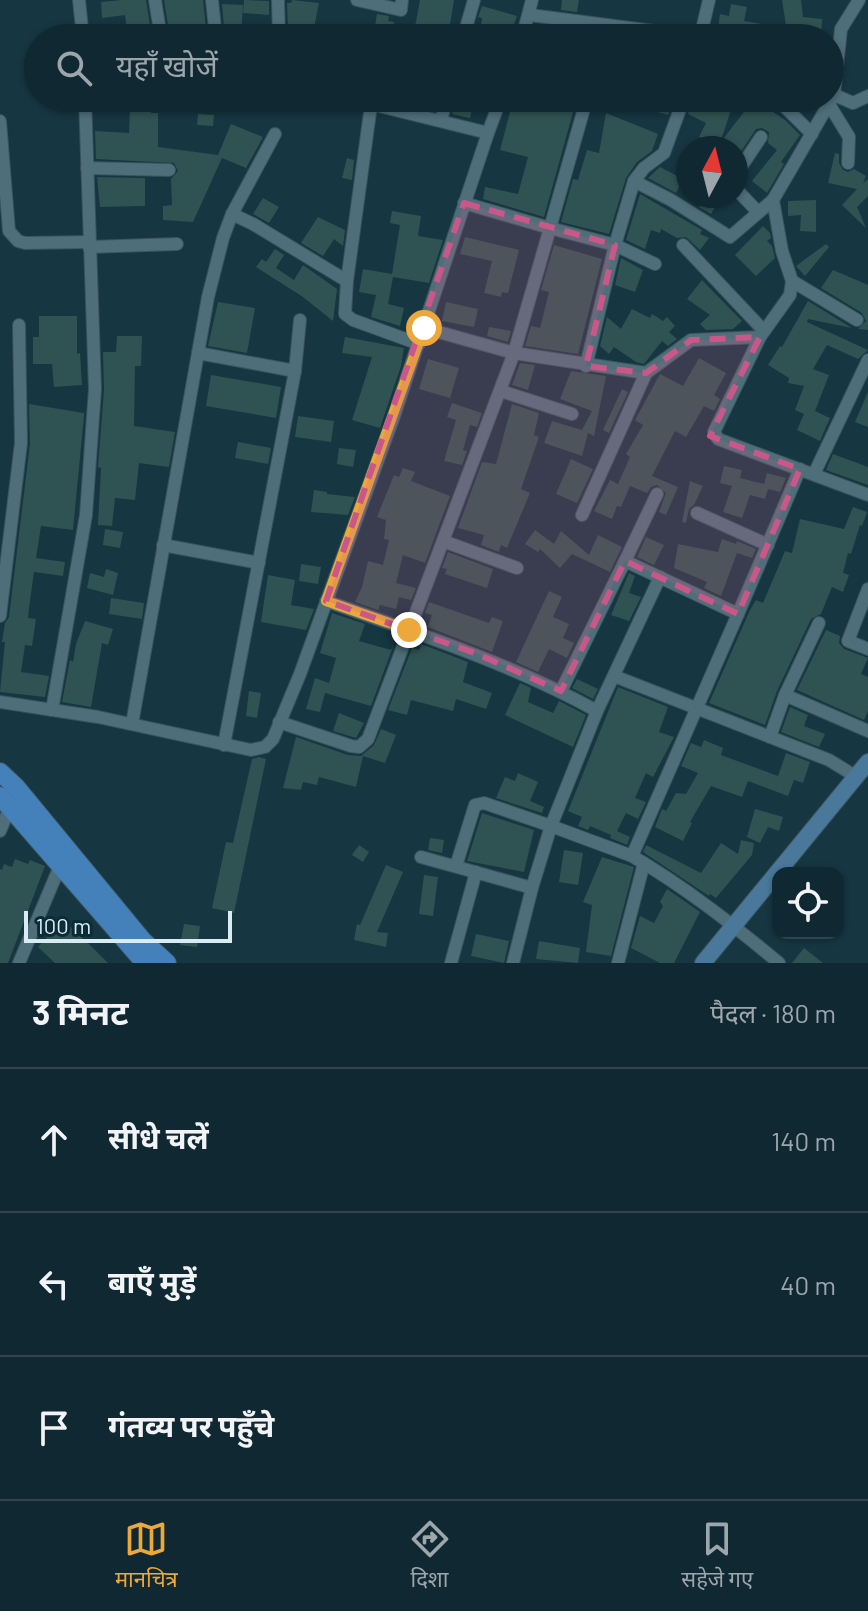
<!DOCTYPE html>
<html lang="hi">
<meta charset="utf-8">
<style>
body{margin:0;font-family:Barlow,"Noto Sans Devanagari",sans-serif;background:#193039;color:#f1f3f6}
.controls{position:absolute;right:24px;bottom:24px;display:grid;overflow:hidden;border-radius:16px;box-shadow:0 2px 6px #0004}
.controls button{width:72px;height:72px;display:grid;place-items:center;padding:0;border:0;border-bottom:2px solid #30444d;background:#102831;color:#f1f3f6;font:40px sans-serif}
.compass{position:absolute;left:676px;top:136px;width:72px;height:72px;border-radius:50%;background:#102831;box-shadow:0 2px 6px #0004;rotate:7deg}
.scale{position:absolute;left:24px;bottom:20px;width:208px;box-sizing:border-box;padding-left:8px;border:4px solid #daecf3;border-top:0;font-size:22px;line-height:28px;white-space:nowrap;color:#daecf3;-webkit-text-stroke:6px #0b2c36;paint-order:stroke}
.stop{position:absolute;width:24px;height:24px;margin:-18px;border:6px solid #eda83b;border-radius:50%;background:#fff}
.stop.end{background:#eda83b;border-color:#fff;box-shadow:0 2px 8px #0008}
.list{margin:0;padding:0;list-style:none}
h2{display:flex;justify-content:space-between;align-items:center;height:104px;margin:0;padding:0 32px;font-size:34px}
h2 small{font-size:26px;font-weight:400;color:#9ca6ab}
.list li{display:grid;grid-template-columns:52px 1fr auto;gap:24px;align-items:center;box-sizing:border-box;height:144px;padding:0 32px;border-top:2px solid #30444d}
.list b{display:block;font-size:30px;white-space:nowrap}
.list em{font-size:26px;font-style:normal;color:#9ca6ab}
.icon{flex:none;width:44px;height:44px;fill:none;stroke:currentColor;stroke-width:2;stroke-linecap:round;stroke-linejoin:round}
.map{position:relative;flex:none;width:868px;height:963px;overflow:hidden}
.search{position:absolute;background:#102831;box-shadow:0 2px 6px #0004;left:24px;right:24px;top:24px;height:88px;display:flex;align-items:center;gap:20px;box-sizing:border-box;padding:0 28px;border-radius:44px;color:#9ca6ab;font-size:30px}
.sheet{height:536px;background:#102831}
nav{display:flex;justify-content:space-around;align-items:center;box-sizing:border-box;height:112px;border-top:2px solid #30444d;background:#102831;font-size:22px;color:#9ca6ab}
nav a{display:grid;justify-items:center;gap:4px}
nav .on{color:#eda83b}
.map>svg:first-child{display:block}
.building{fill:#2f5352}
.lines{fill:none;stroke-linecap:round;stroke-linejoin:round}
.minor-casing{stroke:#39535c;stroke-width:14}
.secondary-casing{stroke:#39535c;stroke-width:18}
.primary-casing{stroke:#39535c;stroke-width:20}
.minor{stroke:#4e6e7a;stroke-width:12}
.secondary{stroke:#49789a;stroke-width:16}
.primary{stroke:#4481ba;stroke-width:18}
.route{stroke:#eda83b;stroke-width:10}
.marked{fill:#c95889;fill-opacity:0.2;stroke:#c95889;stroke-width:6;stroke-dasharray:16 10;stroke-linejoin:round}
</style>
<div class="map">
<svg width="868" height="963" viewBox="0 0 868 963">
<rect width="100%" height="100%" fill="#163641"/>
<g class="building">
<path d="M122 0H146L152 38H128L125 15 102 18 101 2Z"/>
<path d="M164 0H203L207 38H170Z"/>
<path d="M244 0 269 1V15L243 13Z"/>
<path d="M292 0 319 3 312 38H299L300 29 288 27 287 3H291Z"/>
<path d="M420 0H454L449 31 427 27 426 34 414 32Z"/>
<path d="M562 0H579L577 12 561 10Z"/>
<path d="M782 0H801L803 17 822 19 821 38H788Z"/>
<path d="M222 4 243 5 241 38H225Z"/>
<path d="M731 4 747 7 744 21 762 24 760 38H717L720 14 729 16Z"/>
<path d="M482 6 517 16 512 30 493 24 490 38H479L482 18 478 17Z"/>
<path d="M377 14 389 16 388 21 394 22 391 38H373Z"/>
<path d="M569 29 613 35 612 38H567Z"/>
<path d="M116 98H151V113H158V147L218 155 231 124 263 137 246 168 222 158 193 222 163 220V206L172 205 171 179 178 171 174 163 96 159 95 131 129 133 130 110 117 111Z"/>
<path d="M183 98H201L200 111 183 110Z"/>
<path d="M400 98H438L434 110 400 102Z"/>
<path d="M456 98H491L488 107 473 104 470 118 452 114Z"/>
<path d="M510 98H577L544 217 483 199 485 187 518 194 528 157 500 150 510 112 506 111Z"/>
<path d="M621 98H674L668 115 620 101Z"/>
<path d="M693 98H735L720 143 754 99 785 120 800 135 781 162 784 164 767 193 752 181 777 150 768 143 769 132 762 128 756 129 740 153 736 148H729L699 137 706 123 688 114Z"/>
<path d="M789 98H817L808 110 798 108Z"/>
<path d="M606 113 658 134 652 151 637 162 626 178 609 234 561 222 573 179 578 180 587 150 599 153Z"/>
<path d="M198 114 214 115 213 126 197 125Z"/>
<path d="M835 153 839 154V163L843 170 848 172 854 169 866 176 863 183 868 179V196L857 207 866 228 842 205 857 189 828 183Z"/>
<path d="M347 158 354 160 352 180 342 178Z"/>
<path d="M660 167 683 179 676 193 648 178Z"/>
<path d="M97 177 145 178V206L100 207Z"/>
<path d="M640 194 702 230 700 234 709 238 700 250 686 237 677 238 661 229 660 233 651 230 645 249 626 240Z"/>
<path d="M705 196H721L711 214 699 207Z"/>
<path d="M263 198 279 207 269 223 253 214Z"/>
<path d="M816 200V232L800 231 801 215 788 216V201Z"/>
<path d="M392 211 421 216 418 236 443 240 429 283 393 277 388 304 404 308 400 326 371 317 376 295 359 292 363 269 392 274 400 225 390 223Z"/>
<path d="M318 217 345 230 343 246 334 239 323 256 301 243Z"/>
<path d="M763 226 770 233 771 238 767 241 772 246 775 258 756 276 735 255Z"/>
<path d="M465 237 519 250 508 293 502 292 501 297 484 293 492 261 460 254Z"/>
<path d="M826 244 829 247 805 276 796 266Z"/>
<path d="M554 245 602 259 578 354 525 346 531 326 540 328 549 292 541 290Z"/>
<path d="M275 249 284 255 276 268 294 280 303 265 337 289 333 321 303 297 256 267 262 259 266 262Z"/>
<path d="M621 258 643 270 635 292 615 285Z"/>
<path d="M833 270 868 285V330L858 329 866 321 862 313 821 288Z"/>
<path d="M702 280 742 321 733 329 706 330 700 324 710 315 687 299Z"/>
<path d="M808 301 852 328 808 319 807 322 868 350 858 359 827 345 813 369 829 375 815 411 830 418 820 441 797 430 804 414 795 410 804 386 788 383 789 378 768 365 780 346 782 347Z"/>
<path d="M218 302 255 308 247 353 208 346Z"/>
<path d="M446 302 478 309 474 327 442 321Z"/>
<path d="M632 309 650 318 652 314 663 321 667 317 675 326 669 332 677 339 668 346 662 341 644 364 636 362 614 347 609 354 600 346 607 317 621 329Z"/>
<path d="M39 316H77V354L80 353 82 385 54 387 52 364H33V337H39Z"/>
<path d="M489 327 511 331 508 342 487 336Z"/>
<path d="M117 336H142L141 366H135L134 426 175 432 169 467 139 463 135 500 115 498 112 526 98 525 101 468 98 467 104 390 103 352H116Z"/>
<path d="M345 337 404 348 401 366 380 428 352 420 372 357 342 353Z"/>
<path d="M699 358 726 373 714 395 720 399 714 411 704 406 686 437 675 431 652 476 678 487 666 515 659 512 666 493 657 485 651 487 647 493 630 486 621 507 617 506 612 519 594 511 610 480 618 484 630 457 626 454 643 425 635 420 660 374 683 386Z"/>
<path d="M428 359 459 368 450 398 419 389Z"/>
<path d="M520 363 535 365 528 390 512 385Z"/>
<path d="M571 371 606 376 594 436 588 433 582 456 544 443 552 421 582 430 592 411 560 399Z"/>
<path d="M211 375 281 387 276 418 206 406Z"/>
<path d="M622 389 628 392 609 433 603 430Z"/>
<path d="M868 392V427L855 422Z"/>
<path d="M452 403 482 413 477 427 470 425 463 450 467 451 462 465 444 461 456 420 447 417Z"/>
<path d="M29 404 84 413V416L73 530 41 526 36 558 65 562 63 576 34 572 29 608 28 618 36 619 32 646 25 645 21 672 49 676 45 697 0 692 5 642H2L5 623 9 617 30 444Z"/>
<path d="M512 404 539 413 534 435 539 437 521 489 530 493 507 548 501 545 499 552 481 545 484 535 458 528 482 462 496 464Z"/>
<path d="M298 416 334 421 331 442 295 437Z"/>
<path d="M238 442 271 448 268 464 235 458Z"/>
<path d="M339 448 356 450 353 467 337 464Z"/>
<path d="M833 454 868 467V485L826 470Z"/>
<path d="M571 459 593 469 577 503 556 494Z"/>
<path d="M724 466 742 470 740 478 764 484 767 473 786 478 780 492 768 489 765 499 750 495 742 518 723 512 732 486 720 483Z"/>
<path d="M403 468 415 472 411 481 450 496 425 563 403 555 396 583 416 588 411 600 399 597 396 609 380 605 378 610 355 602 362 587 368 561 383 565 389 540 384 539 386 520 377 517 394 475 399 477Z"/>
<path d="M690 481 703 486 694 505 689 509 686 523 682 522Z"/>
<path d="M314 490 327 492V494L355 497 348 515 311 512Z"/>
<path d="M853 507 867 512 862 526 860 525 851 554 848 553 843 573 849 575 843 592 832 587 821 614 811 619 777 691 765 725 709 703 750 610 756 600 763 603 785 551 792 553 800 519 844 529Z"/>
<path d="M105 529 123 532 120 548 103 545Z"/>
<path d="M535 530 554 544 561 531 589 555 598 535 622 547 610 572 572 554 560 568 540 549 538 552 525 544Z"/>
<path d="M646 537 664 545 654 565 637 557Z"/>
<path d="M722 539 736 544 737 541 756 549 752 558 737 553 721 596 704 588 707 582 674 568 678 544 718 552Z"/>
<path d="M448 552 493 569 487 588 445 574 447 569 442 568Z"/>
<path d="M301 564 321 567 318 584 299 581Z"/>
<path d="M106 569 118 573 113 595 87 588 90 573 104 577Z"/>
<path d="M629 573 635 576 629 593 641 597 629 621 611 615Z"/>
<path d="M268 575 295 580 291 605 314 609 306 630 261 622Z"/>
<path d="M549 591 562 597 553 617 569 624 563 638 574 643 567 658 549 649 538 672 516 662Z"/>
<path d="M111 598 144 603 142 619 109 614Z"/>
<path d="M429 602 489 623 492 617 503 621 492 652 428 627 432 615 425 613Z"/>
<path d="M332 613 365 624 359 641 391 650 394 644 371 706 325 693 320 712 306 709 315 678 329 683 336 658 320 653Z"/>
<path d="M85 621 113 629 108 645 102 643 91 707 62 702 70 660 73 662 76 644Z"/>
<path d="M826 630 840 636 839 643 844 649 868 658 861 674 868 677V711L864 720 797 690Z"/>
<path d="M421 644 468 662 463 682 492 693 486 709 456 699 453 711 411 700 407 715 388 710 412 648 419 650Z"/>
<path d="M577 679 598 689 593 699 572 688Z"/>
<path d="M520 683 531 688 528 702 553 713 559 701 586 715 573 747 505 715Z"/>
<path d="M618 687 668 707 659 732 674 737 653 777 646 773 635 798 646 802 638 819 626 813 617 831 630 837 627 845 610 838 611 835 590 826 588 830 578 826 582 817 568 811Z"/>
<path d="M249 691 261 693 257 718 246 716Z"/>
<path d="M790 707 808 715 804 726 825 734 819 747 781 732Z"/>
<path d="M339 713 364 723 356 738 333 731Z"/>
<path d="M381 729 396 735 385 763 363 756 356 787 319 777 317 785 303 782 301 790 283 788 296 737 348 755 361 756 374 745Z"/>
<path d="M704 740 723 748 721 755 778 776 786 753 810 762 803 783 794 780 788 796 748 781 742 797 711 786 690 822 692 823 683 841 655 827 662 809 666 811 676 793 686 794 698 773 681 766 691 743 701 747Z"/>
<path d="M259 757 266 759 234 913 212 908 226 842 233 843 252 759Z"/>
<path d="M518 773 538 782 530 801 544 807 542 813 496 798 505 777 515 781Z"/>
<path d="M755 809 783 817 779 831 768 827 760 843 747 837Z"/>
<path d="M482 813 534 830 524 872 467 861Z"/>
<path d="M430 838 444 840 442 853 428 850Z"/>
<path d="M741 840 754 843 752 855 716 898 710 894 709 896 643 852 646 845 701 873 721 843 738 854Z"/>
<path d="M359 845 369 852 363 862 352 855Z"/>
<path d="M564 850 583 853 578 885 559 882Z"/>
<path d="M602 857 634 867 611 956 586 952 592 905 583 902Z"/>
<path d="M15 859 28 864 30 860 45 866 8 963H0V869L2 870 4 864 12 867Z"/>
<path d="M386 865 403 872 377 932 388 933 386 947 354 940 357 924 360 925Z"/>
<path d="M424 875 438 877 433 916 419 914Z"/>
<path d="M667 889 700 912 674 963H660L631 948 640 916 654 923 663 906 660 902Z"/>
<path d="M63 920 89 944 108 963H55L38 947Z"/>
<path d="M184 924 200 926 197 947 180 945Z"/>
<path d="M476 934 509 941 504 963 471 956Z"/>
<path d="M539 941 580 948 578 963 536 959Z"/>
<path d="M804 948 823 963H792Z"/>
</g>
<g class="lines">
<defs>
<g id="minor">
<path d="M79 0 83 38"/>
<path d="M155 0 161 38"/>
<path d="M212 0 216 38"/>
<path d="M278 0 279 38"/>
<path d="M357 0 401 10 402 0"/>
<path d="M859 0 841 29 834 95 773 200 782 251 792 281 790 295 760 337 714 432 718 439 868 495"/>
<path d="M530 15 661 32 674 38"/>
<path d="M463 38 474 0"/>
<path d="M522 38 532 0"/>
<path d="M700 38 709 0"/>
<path d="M830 93 853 103 868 96"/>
<path d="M769 98 782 104 812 134"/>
<path d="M830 106 849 137 848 163"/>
<path d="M441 120 447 98"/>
<path d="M0 121 9 231 18 241 25 243 89 242"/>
<path d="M488 133 501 98"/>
<path d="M87 168 169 170"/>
<path d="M634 181 644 168 664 153 684 98"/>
<path d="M736 182 741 167 761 137"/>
<path d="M736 189 758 212"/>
<path d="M232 214 275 134"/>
<path d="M683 245 764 331"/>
<path d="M89 247 177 244"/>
<path d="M655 264 615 245 634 181 671 200 730 237 773 200"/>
<path d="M347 281 371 105"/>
<path d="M792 281 857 320"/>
<path d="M424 328 514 353 646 373 691 340 760 337"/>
<path d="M198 353 295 371"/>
<path d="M586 366 615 245 550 228 587 98"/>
<path d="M501 391 572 414"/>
<path d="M814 474 868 360"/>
<path d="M697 513 768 545"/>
<path d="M582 515 646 373"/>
<path d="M443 541 517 568"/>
<path d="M163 545 259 563"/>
<path d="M625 561 657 494"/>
<path d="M868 589 848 641 868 649"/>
<path d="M326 601C419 634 510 663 597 711L551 826 632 856C685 887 732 924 779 963"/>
<path d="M0 616 21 443 19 325"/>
<path d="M614 676 829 760 855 776"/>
<path d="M561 691 625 561 738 614 800 469"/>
<path d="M785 695 819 623"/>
<path d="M0 702 98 717 251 750 265 747 273 739 300 674 394 416 488 133 347 98"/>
<path d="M52 710 86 515 95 389 85 98"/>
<path d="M597 711 660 577"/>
<path d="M279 722 351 746 359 747 368 739 514 353 550 228 464 203"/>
<path d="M132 724 208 297 223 238 232 214 253 224 347 281 345 314 353 320 419 344"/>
<path d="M770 737 785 695 868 731"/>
<path d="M224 745 295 371 300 320"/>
<path d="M0 831 10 807"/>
<path d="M632 856 738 614"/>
<path d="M421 857 532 888 551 826 484 803 475 805 456 866"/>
<path d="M19 963 60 866"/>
<path d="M451 963 476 872"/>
<path d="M513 963 532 888"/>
<path d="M618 963 644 863"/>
</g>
<path id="secondary" d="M703 963 868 762"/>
<g id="primary">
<path d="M0 772 16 787 143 941 167 963"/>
<path d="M0 796 145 963"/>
</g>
</defs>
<use href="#minor" class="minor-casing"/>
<use href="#secondary" class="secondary-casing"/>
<use href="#primary" class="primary-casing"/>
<use href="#minor" class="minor"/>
<use href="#secondary" class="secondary"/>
<use href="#primary" class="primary"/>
</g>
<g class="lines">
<path class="route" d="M409 630 326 601 424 328"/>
</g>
<path class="marked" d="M464 203 615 245 586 366 646 373 691 340 760 337 710 436 800 469 738 614 625 561 561 691 475 653 326 601Z"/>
</svg>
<div class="controls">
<button><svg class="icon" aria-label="locate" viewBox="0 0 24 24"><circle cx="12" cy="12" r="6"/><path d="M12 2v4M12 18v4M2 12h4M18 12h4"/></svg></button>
</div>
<svg class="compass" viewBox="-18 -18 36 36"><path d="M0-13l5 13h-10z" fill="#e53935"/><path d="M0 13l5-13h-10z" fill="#9ca6ab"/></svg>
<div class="scale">100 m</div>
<div class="stop" style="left:424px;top:328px"></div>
<div class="stop end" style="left:409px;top:630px"></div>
<div class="search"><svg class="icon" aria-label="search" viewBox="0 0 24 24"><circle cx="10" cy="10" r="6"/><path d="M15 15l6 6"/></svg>यहाँ खोजें</div>
</div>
<section class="sheet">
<h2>3 मिनट<small>पैदल · 180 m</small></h2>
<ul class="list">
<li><svg class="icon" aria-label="ahead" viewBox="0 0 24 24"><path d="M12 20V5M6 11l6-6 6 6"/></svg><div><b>सीधे चलें</b></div><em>140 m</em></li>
<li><svg class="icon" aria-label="left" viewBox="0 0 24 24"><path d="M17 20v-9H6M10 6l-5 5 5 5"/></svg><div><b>बाएँ मुड़ें</b></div><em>40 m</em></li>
<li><svg class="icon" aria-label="arrive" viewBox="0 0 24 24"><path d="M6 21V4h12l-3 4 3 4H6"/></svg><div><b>गंतव्य पर पहुँचे</b></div></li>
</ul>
</section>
<nav>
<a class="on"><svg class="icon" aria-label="map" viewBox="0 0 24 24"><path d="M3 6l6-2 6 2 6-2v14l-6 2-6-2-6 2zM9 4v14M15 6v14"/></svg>मानचित्र</a>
<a><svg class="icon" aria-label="directions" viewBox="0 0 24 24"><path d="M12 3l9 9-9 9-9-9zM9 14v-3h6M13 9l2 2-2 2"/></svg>दिशा</a>
<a><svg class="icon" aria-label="saved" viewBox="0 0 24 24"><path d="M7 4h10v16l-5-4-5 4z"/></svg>सहेजे गए</a>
</nav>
